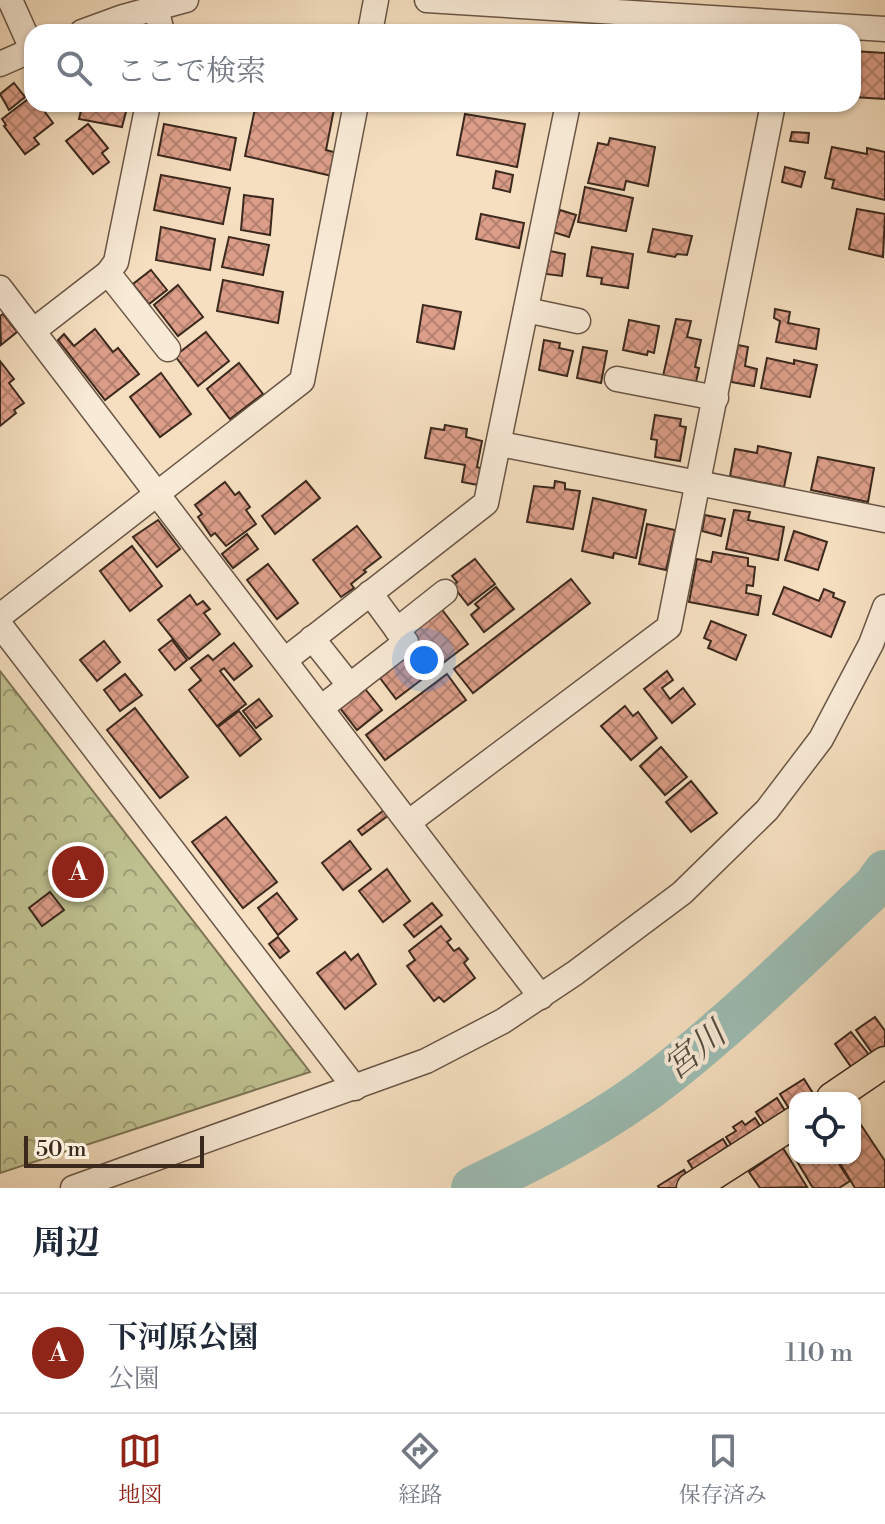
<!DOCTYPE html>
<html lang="ja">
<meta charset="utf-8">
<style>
body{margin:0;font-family:"Libre Bodoni","Noto Serif JP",serif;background:#f6f6f7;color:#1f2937}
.controls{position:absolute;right:24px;bottom:24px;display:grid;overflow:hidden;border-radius:16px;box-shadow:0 2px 6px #0004}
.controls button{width:72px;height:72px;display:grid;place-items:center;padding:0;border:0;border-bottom:2px solid #e0e1e3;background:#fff;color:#1f2937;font:40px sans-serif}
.scale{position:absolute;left:24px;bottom:20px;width:180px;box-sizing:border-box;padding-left:8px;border:4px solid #3c291d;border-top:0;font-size:22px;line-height:28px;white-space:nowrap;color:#3c291d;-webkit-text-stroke:6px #f8ead6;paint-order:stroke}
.you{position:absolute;left:424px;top:660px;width:28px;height:28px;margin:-20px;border:6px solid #fff;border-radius:50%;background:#1a73e8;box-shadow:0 0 0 12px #1a73e833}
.badge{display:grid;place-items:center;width:52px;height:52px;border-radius:50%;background:#8f2418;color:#fff;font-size:26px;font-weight:700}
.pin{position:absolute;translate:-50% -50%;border:4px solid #fff;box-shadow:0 2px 8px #0006}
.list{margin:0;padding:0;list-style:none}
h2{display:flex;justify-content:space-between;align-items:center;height:104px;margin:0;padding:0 32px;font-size:34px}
h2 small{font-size:26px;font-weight:400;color:#747a83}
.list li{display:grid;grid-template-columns:52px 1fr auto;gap:24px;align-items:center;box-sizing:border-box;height:120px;padding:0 32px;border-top:2px solid #e0e1e3}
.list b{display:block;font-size:30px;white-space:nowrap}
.list p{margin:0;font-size:26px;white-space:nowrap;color:#747a83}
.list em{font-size:26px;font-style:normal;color:#747a83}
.icon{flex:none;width:44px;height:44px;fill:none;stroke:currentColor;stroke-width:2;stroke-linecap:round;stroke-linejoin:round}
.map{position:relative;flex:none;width:885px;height:1188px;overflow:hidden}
.search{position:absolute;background:#fff;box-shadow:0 2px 6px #0004;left:24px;right:24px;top:24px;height:88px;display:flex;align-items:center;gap:20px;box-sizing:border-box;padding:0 28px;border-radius:24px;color:#747a83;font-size:30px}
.sheet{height:224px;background:#fff}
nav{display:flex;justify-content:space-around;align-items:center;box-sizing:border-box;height:112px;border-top:2px solid #e0e1e3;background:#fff;font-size:22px;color:#747a83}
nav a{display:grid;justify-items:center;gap:4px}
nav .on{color:#8f2418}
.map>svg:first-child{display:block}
.forest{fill:url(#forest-crowns);stroke:#7e7556;stroke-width:2}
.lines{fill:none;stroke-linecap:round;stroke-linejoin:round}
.river{stroke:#9cbdb3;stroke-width:44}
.building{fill:url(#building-cross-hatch);stroke:#3c291d;stroke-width:2}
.minor-casing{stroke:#6a5646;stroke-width:27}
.major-casing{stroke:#3c291d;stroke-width:33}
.minor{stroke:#f8ead6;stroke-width:24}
.major{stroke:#f5dfc0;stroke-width:30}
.labels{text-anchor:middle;stroke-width:8;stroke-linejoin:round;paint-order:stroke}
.water-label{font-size:34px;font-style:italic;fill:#544e42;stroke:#f8ead6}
</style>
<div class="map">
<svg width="885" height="1188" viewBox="0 0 885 1188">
<defs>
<pattern id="forest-crowns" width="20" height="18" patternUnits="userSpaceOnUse" patternTransform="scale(2)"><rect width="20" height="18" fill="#bfc190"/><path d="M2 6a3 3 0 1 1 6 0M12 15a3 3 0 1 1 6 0" fill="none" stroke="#9c9d75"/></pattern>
<pattern id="building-cross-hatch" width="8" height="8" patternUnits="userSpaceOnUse" patternTransform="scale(2)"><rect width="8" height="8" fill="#dc9e89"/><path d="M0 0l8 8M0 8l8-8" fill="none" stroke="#b4816f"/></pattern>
</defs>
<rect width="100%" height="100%" fill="#f5dfc0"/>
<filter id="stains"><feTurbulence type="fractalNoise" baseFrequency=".0025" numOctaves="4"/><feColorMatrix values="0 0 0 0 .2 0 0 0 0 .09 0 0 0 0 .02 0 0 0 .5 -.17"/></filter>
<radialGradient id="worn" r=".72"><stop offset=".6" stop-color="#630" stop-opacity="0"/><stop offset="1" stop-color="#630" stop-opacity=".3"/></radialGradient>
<path class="forest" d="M0 671 310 1072 0 1173Z"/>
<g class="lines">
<path class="river" d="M473 1188C540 1156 608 1121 667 1074 740 1016 807 950 875 886L885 872"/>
</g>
<g class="building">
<path d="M853 51 885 53V99L853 97Z"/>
<path d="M14 83 25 97 9 110 0 94Z"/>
<path d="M32 96V104H39L53 123 34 138 39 144 25 154 4 126 6 125 2 119Z"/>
<path d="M73 104H128L122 127 79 119 82 106Z"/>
<path d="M256 104H335L326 150 337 153 332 176 245 156Z"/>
<path d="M465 114 525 124 517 167 457 155Z"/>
<path d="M88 124 108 148 102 153 109 162 93 174 66 141Z"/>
<path d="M164 124 236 138 230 170 158 155Z"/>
<path d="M792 132 809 133 808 143 790 141Z"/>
<path d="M610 138 655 147 648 186 626 181 624 190 588 183 598 143 608 145Z"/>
<path d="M832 147 867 154V148L885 152V200L832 188 834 180 825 178Z"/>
<path d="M785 167 805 172 801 187 782 182Z"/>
<path d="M496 171 513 175 510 192 493 188Z"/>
<path d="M161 175 230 188 223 224 154 210Z"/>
<path d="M585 187 633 198 626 231 578 222Z"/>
<path d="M244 195 273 199 270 235 241 230Z"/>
<path d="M857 209 885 214 883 257 849 249Z"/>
<path d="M560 210 576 215 569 237 553 232Z"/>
<path d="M481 214 524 223 519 248 476 239Z"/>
<path d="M161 227 215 239 210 270 156 260Z"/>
<path d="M653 229 692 236 687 255 677 254 675 257 648 252Z"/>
<path d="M229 237 269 245 263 275 222 267Z"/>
<path d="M592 247 633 254 628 288 601 284 602 278 587 276Z"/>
<path d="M550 251 565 254 562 276 546 274Z"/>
<path d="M151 270 167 290 149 304 133 284Z"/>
<path d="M223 280 283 292 278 323 217 311Z"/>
<path d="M178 285 203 317 178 336 154 305Z"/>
<path d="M423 305 461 312 454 349 417 342Z"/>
<path d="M775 309 790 312 788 323 819 329 816 349 776 342 780 321 774 318Z"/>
<path d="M3 314 17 332 1 345 0 316Z"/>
<path d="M676 319 691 321 687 337 701 340 695 367 699 368 696 382 663 376Z"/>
<path d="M629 320 659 326 654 353 648 351 647 355 623 350Z"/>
<path d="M95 329 113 352 118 348 139 374 105 400 58 340 64 334 74 346Z"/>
<path d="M206 332 229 361 198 386 175 356Z"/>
<path d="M544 340 560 343 559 348 573 351 567 376 539 370Z"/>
<path d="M738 345 748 347 745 366 757 369 754 386 731 382Z"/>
<path d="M583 347 607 351 601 383 577 378Z"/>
<path d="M767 358 794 364V360L817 365 810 397 761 388Z"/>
<path d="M0 361 14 379 9 383 24 403 14 410 16 413 0 426Z"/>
<path d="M239 363 263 394 230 419 207 389Z"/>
<path d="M161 373 191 414 160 437 130 397Z"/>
<path d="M655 415 681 419 680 426 686 427 680 461 655 457 657 440 651 439Z"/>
<path d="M445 425 467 429 466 437 482 441 477 467 480 468 478 485 462 482 465 465 425 458 431 428 444 430Z"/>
<path d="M758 446 791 453 784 487 730 476 735 449 757 453Z"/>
<path d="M818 457 874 468 868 502 811 490Z"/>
<path d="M306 481 320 498 275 534 262 516Z"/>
<path d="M555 481 565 483V489L580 491 573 529 527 522 534 486 554 488Z"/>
<path d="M225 482 235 495 239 492 250 507 246 510 256 524 226 546 215 533 211 536 198 517 202 514 195 505Z"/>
<path d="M593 498 646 510 636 558 614 553 613 558 582 551Z"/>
<path d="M734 510 750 512 748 520 784 527 778 560 726 549Z"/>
<path d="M705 515 725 519 721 536 702 531Z"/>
<path d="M158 520 180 549 157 567 133 537Z"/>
<path d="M647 524 675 530 666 570 639 564Z"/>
<path d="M357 526 381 557 364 570 366 572 351 584 354 588 341 597 313 560Z"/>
<path d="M794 531 827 542 818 570 785 560Z"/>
<path d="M247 534 258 549 233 568 222 554Z"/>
<path d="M132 546 162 586 130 611 100 571Z"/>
<path d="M713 552 748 558V566L755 567 753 586 747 585 746 593 761 596 758 615 689 602 697 559 711 562Z"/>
<path d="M475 559 495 584 468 605 453 586 457 582 452 576Z"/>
<path d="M268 564 298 603 277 619 247 580Z"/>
<path d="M571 579 590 603 473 693 454 669Z"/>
<path d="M496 587 514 609 484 632 471 615 479 608 475 604Z"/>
<path d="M784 587 819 601 824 589 834 593 833 597 845 602 831 637 773 614Z"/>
<path d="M190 595 197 605 203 601 210 609 204 613 220 634 189 659 158 620Z"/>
<path d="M437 603 468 644 439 666 407 626Z"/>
<path d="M711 621 746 635 736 660 708 648 711 641 704 638Z"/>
<path d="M172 640 187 660 175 670 159 650Z"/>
<path d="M104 641 120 662 97 681 80 660Z"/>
<path d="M234 643 252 666 234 680 224 668 220 671 246 704 217 726 189 690 201 680 191 668 208 655 213 660Z"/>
<path d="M401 652 421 680 396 699 380 678 388 672 384 666Z"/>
<path d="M667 671 673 680 662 688 670 699 683 688 695 704 672 723 644 689Z"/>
<path d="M125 674 142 695 120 711 104 690Z"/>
<path d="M447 674 466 700 385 760 366 735Z"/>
<path d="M362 685 382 710 357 730 340 708Z"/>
<path d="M259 699 272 716 256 728 243 711Z"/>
<path d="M625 706 633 716 638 712 657 738 631 760 601 726Z"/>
<path d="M135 708 188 777 160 798 107 730Z"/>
<path d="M239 711 261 739 240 756 218 727Z"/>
<path d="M661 747 687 777 665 795 640 766Z"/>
<path d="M691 781 717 813 691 832 666 802Z"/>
<path d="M384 810 389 815 362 835 358 830Z"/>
<path d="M226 817 277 882 243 908 192 842Z"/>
<path d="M350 841 371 869 343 890 322 863Z"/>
<path d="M387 869 410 901 383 922 359 891Z"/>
<path d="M50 892 64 910 42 926 29 908Z"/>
<path d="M277 893 297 919 278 935 258 908Z"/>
<path d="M432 903 442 915 414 937 404 925Z"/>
<path d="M441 926 451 939 447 942 454 951 459 948 468 959 464 963 475 978 444 1002 439 997 434 1001 407 966 415 960 409 951Z"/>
<path d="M278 937 289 951 280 958 269 944Z"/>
<path d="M345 952 351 960 358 954 376 984 345 1009 317 973Z"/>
<path d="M875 1017 885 1031V1054L877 1060 856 1030Z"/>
<path d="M851 1032 874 1061 856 1074 835 1044Z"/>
<path d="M804 1079 816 1098H795V1113L790 1110 780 1094Z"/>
<path d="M777 1098 789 1117 768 1130 756 1112Z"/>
<path d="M755 1118 766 1135 737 1154 726 1137 736 1131 733 1127 742 1121 745 1125Z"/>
<path d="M861 1125 885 1161V1188H855L837 1158H855V1128Z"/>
<path d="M723 1139 734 1157 699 1179 688 1161Z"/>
<path d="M783 1148 807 1187 760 1188 749 1172Z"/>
<path d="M795 1158H835L850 1181 839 1188H813Z"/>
<path d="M684 1170 692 1184 684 1188H659L658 1186Z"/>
</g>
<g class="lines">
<defs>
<g id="minor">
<path d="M10 0 32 49"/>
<path d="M427 0 885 29"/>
<path d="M156 8 162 32"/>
<path d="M82 32 123 17 186 0"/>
<path d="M370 32 376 0"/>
<path d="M0 64 32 50"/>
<path d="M108 273 168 349"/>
<path d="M0 288 541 997"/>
<path d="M526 310 578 321"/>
<path d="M33 331 108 273 116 262 148 104"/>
<path d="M617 379 716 398"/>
<path d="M500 444 885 520"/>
<path d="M0 616 302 381 356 104"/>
<path d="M0 625 355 1088"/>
<path d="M397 630 445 592"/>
<path d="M312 638 350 686"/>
<path d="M285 660 486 503 568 104"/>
<path d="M321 708 406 642 370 593"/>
<path d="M409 822 669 627 773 104"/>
<path d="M73 1188 426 1061 503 1021 575 973 682 893 767 810 821 739 871 644 885 607"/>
</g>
<g id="major">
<path d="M832 1098 885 1062"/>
<path d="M692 1188 795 1122"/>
</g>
</defs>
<use href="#minor" class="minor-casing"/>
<use href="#major" class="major-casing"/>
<use href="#minor" class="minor"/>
<use href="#major" class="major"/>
</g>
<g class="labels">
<g class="water-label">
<text transform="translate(694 1050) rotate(-39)" y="12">宮川</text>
</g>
</g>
<rect width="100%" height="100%" filter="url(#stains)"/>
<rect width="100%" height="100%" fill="url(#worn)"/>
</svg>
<div class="controls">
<button><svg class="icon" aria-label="locate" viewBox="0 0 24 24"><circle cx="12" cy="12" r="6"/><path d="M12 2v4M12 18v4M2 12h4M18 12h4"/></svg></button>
</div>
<div class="scale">50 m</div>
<div class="you"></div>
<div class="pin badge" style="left:78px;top:872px">A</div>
<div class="search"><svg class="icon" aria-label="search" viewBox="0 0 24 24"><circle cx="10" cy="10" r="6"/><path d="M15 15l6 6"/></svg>ここで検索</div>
</div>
<section class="sheet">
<h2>周辺<small></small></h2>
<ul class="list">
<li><span class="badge">A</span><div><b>下河原公園</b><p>公園</p></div><em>110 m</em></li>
</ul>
</section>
<nav>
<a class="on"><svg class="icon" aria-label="map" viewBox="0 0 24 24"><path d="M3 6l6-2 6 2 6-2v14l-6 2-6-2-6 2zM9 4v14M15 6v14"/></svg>地図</a>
<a><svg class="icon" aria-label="directions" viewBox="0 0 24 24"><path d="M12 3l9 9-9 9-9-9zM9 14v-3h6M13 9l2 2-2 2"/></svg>経路</a>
<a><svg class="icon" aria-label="saved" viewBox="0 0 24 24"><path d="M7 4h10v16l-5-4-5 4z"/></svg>保存済み</a>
</nav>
